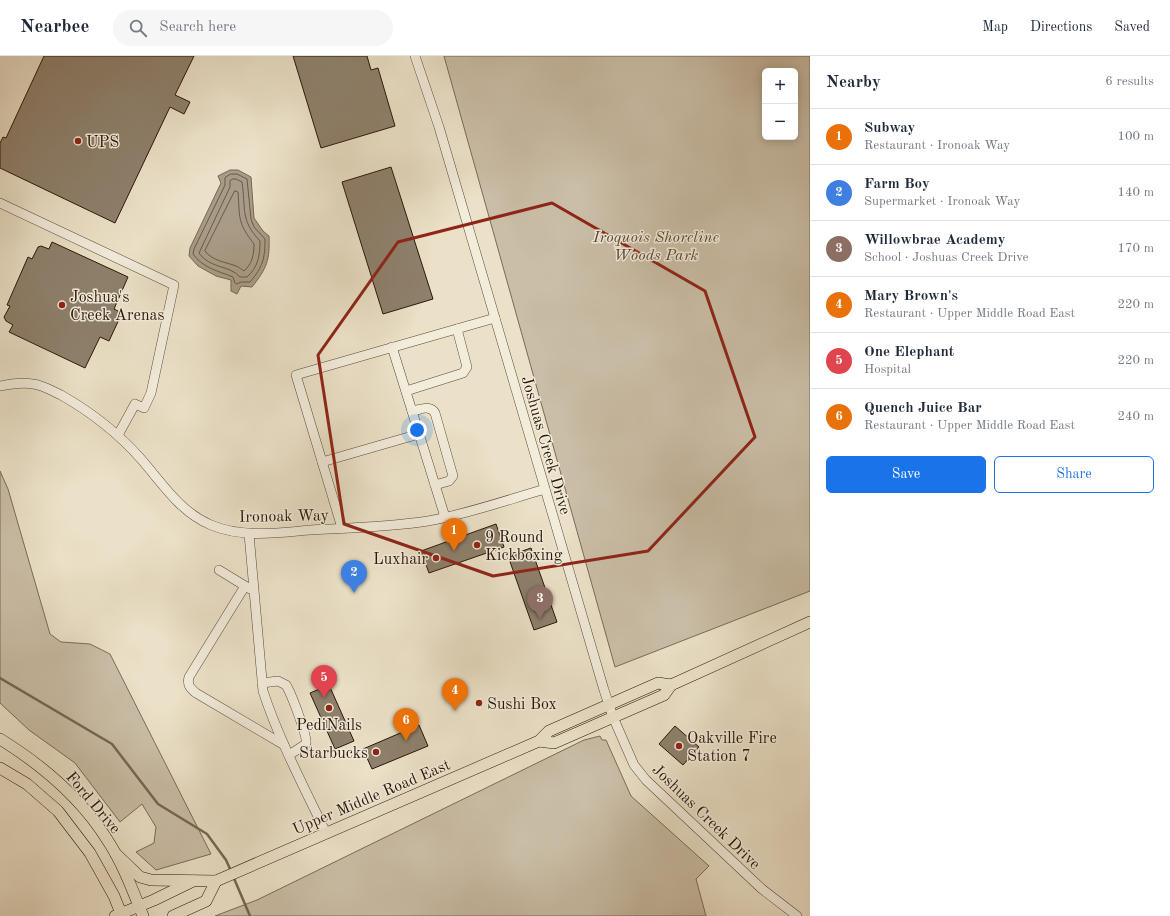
<!DOCTYPE html>
<meta charset="utf-8">
<style>
body{margin:0;font-family:"Old Standard TT",serif;background:#f6f6f7;color:#1f2937}
.controls{position:absolute;right:12px;top:12px;display:grid;overflow:hidden;border-radius:6px;box-shadow:0 2px 10px #0003}
.controls button{width:36px;height:36px;display:grid;place-items:center;padding:0;border:0;border-bottom:1px solid #e0e1e3;background:#fff;color:#1f2937;font:20px sans-serif}
.you{position:absolute;left:417px;top:374px;width:14px;height:14px;margin:-10px;border:3px solid #fff;border-radius:50%;background:#1a73e8;box-shadow:0 0 0 6px #1a73e833}
.badge{display:grid;place-items:center;width:26px;height:26px;border-radius:50%;background:#1a73e8;color:#fff;font-size:13px;font-weight:700}
.pin{position:absolute;translate:-50% -33px;filter:drop-shadow(0 1px 2px #0008)}
.pin::after{content:'';position:absolute;top:21px;width:14px;height:12px;background:inherit;clip-path:polygon(0 0,100% 0,50% 100%)}
.list{margin:0;padding:0;list-style:none}
h2{display:flex;justify-content:space-between;align-items:center;height:52px;margin:0;padding:0 16px;font-size:17px}
h2 small{font-size:13px;font-weight:400;color:#747a83}
.list li{display:grid;grid-template-columns:26px 1fr auto;gap:12px;align-items:center;box-sizing:border-box;height:56px;padding:0 16px;border-top:1px solid #e0e1e3}
.list b{display:block;font-size:15px;white-space:nowrap}
.list p{margin:0;font-size:13px;white-space:nowrap;color:#747a83}
.list em{font-size:13px;font-style:normal;color:#747a83}
.actions{display:flex;gap:8px;padding:12px 16px}
.actions a{flex:1;padding:9px 0;border:1px solid #1a73e8;border-radius:6px;text-align:center;font-size:14px;color:#1a73e8}
.actions .main{background:#1a73e8;color:#fff}
.icon{flex:none;width:22px;height:22px;fill:none;stroke:currentColor;stroke-width:2;stroke-linecap:round;stroke-linejoin:round}
.map{position:relative;flex:none;width:810px;height:860px;overflow:hidden}
header{display:flex;align-items:center;gap:24px;box-sizing:border-box;height:56px;padding:0 20px;background:#fff;border-bottom:1px solid #e0e1e3}
header strong{font-size:19px}
nav{display:flex;gap:22px;margin-inline-start:auto;font-size:14px}
.search{width:280px;height:36px;background:#f6f6f7;display:flex;align-items:center;gap:10px;box-sizing:border-box;padding:0 14px;border-radius:22px;color:#747a83;font-size:15px}
main{display:flex}
aside{flex:1;background:#fff}
.map>svg:first-child{display:block}
.green{fill:#cabea7;stroke:#7a6a58;fill-rule:evenodd}
.water{fill:#a99c87;stroke:#766654}
.lines{fill:none;stroke-linecap:round;stroke-linejoin:round}
.shore{stroke:#695948;stroke-width:1}
.stream{stroke:#766654;stroke-width:2.5}
.building{fill:#8e806c;stroke:#291608}
.minor-casing{stroke:#5a4938;stroke-width:10}
.major-casing{stroke:#291608;stroke-width:12}
.minor{stroke:#f2ecdb;stroke-width:9}
.major{stroke:#ebe1c8;stroke-width:11}
.marked{fill:none;stroke:#8f2418;stroke-width:3;stroke-linejoin:round}
.poi-dot{fill:#8f2418;stroke:#f2ecdb;stroke-width:1.5}
.labels{text-anchor:middle;stroke-width:3;stroke-linejoin:round;paint-order:stroke}
.poi-label{font-size:16px;fill:#291608;stroke:#f2ecdb;text-anchor:start}
.park-label{font-size:16px;font-style:italic;fill:#594838;stroke:#f2ecdb}
.street-label{font-size:16px;fill:#291608;stroke:#f2ecdb}
</style>
<header>
<strong>Nearbee</strong>
<div class="search"><svg class="icon" aria-label="search" viewBox="0 0 24 24"><circle cx="10" cy="10" r="6"/><path d="M15 15l6 6"/></svg>Search here</div>
<nav><a>Map</a><a>Directions</a><a>Saved</a></nav>
</header>
<main>
<div class="map">
<svg width="810" height="860" viewBox="0 0 810 860">
<rect width="100%" height="100%" fill="#ebe1c8"/>
<filter id="stains"><feTurbulence type="fractalNoise" baseFrequency=".005" numOctaves="4"/><feColorMatrix values="0 0 0 0 .2 0 0 0 0 .09 0 0 0 0 .02 0 0 0 .5 -.17"/></filter>
<radialGradient id="worn" r=".72"><stop offset=".6" stop-color="#630" stop-opacity="0"/><stop offset="1" stop-color="#630" stop-opacity=".3"/></radialGradient>
<g class="green">
<path d="M444 0H810V535L615 611ZM765 15H795V81H765Z"/>
<path d="M0 415 8 433 50 578 61 586 90 588 110 598 211 798 156 814 136 796 154 787 156 771 142 748 120 766 75 707 29 674 0 647Z"/>
<path d="M600 680 602 684H606L631 740 709 810 696 823 706 860H215L257 844 584 684Z"/>
</g>
<path class="water" d="M230 114H238L251 121 254 162 263 175 269 180C270 204 267 212 252 231L241 230 237 238 231 235V224L216 220 198 210 189 200 190 192 221 127 218 120Z"/>
<g class="lines">
<g class="shore">
<path d="M231 118H237L247 123 251 163 254 171 265 183C265 202 263 211 250 226H241L237 228 235 227 233 221C218 215 203 212 193 198L194 193 225 129V122Z"/>
<path d="M233 123H236L242 126C246 153 240 164 260 185 260 200 258 211 247 221H240C230 209 210 213 199 197L230 131V125Z"/>
<path d="M235 135 238 136C240 162 237 166 254 188 254 199 252 208 244 215 242 214 239 211 236 210 226 206 212 205 205 195Z"/>
</g>
<g class="stream">
<path d="M0 622 112 688 158 748 207 778 226 804 231 815"/>
<path d="M233 820 250 860"/>
</g>
</g>
<g class="building">
<path d="M44 0H194L175 39 190 46 184 58 170 51 115 167 0 112V87L3 81 6 82Z"/>
<path d="M293 0H367L371 14 378 12 395 70 321 92Z"/>
<path d="M391 111 433 243 383 258 342 126Z"/>
<path d="M52 186 128 221 114 253 122 257 109 285 100 281 85 312 9 276 13 269 6 265 4 261 10 250 7 249 28 201 32 203 38 191 41 190 49 193Z"/>
<path d="M496 468 504 491 429 517 421 495Z"/>
<path d="M531 492 557 566 534 574 508 500Z"/>
<path d="M329 629 354 685 335 693 310 637Z"/>
<path d="M419 669 428 690 372 713 363 693Z"/>
<path d="M675 670 699 691 683 709 659 688Z"/>
</g>
<g class="lines">
<defs>
<g id="minor">
<path d="M415 0 439 71 604 634 613 661 634 709 646 724 762 833 797 860"/>
<path d="M0 147 174 229 151 337 144 352 135 348 118 379"/>
<path d="M392 291 445 461"/>
<path d="M0 330C11 328 22 326 33 328 43 329 52 335 61 339 91 356 118 377 141 403 162 427 180 456 211 469 242 482 277 477 310 474 349 472 389 471 428 465 468 458 507 444 545 433"/>
<path d="M406 335 463 317 467 311 457 273"/>
<path d="M412 355C420 354 430 348 435 357L453 420 449 425 435 429"/>
<path d="M322 406 419 378"/>
<path d="M342 472 296 319 495 262"/>
<path d="M249 478 263 635C279 684 304 731 326 777"/>
<path d="M219 514 250 533"/>
<path d="M245 530 189 621C187 629 190 632 196 637L284 689"/>
<path d="M262 627 278 625 286 629C291 637 308 681 306 688L289 699"/>
</g>
<g id="major">
<path d="M0 683C42 709 82 743 108 785 123 808 133 835 143 860"/>
<path d="M539 685 554 687 664 639 671 629 810 566"/>
<path d="M0 712 27 728 58 755 90 797 114 840 122 860"/>
<path d="M116 798 140 821 151 824 216 825 539 685 549 675 658 627 671 629"/>
<path d="M115 860 154 844 193 825"/>
<path d="M173 860 206 845 216 825"/>
</g>
</defs>
<use href="#minor" class="minor-casing"/>
<use href="#major" class="major-casing"/>
<use href="#minor" class="minor"/>
<use href="#major" class="major"/>
</g>
<path class="marked" d="M552 147 705 235 755 381 648 495 493 520 344 468 318 299 398 186Z"/>
<g class="poi-dot">
<circle cx="78" cy="85" r="4"/>
<circle cx="62" cy="249" r="4"/>
<circle cx="477" cy="489" r="4"/>
<circle cx="436" cy="502" r="4"/>
<circle cx="479" cy="647" r="4"/>
<circle cx="329" cy="652" r="4"/>
<circle cx="679" cy="690" r="4"/>
<circle cx="376" cy="696" r="4"/>
</g>
<g class="labels">
<g class="poi-label">
<text x="86" y="91">UPS</text>
<text x="70" y="246">Joshua's<tspan x="70" dy="18">Creek Arenas</tspan></text>
<text x="485" y="486">9 Round<tspan x="485" dy="18">Kickboxing</tspan></text>
<text x="428" y="508" text-anchor="end">Luxhair</text>
<text x="487" y="653">Sushi Box</text>
<text x="329" y="674" text-anchor="middle">PediNails</text>
<text x="687" y="687">Oakville Fire<tspan x="687" dy="18">Station 7</tspan></text>
<text x="368" y="702" text-anchor="end">Starbucks</text>
</g>
<g class="park-label">
<text x="656" y="186">Iroquois Shoreline<tspan x="656" dy="18">Woods Park</tspan></text>
</g>
<g class="street-label">
<text transform="translate(547 389) rotate(74)" y="6">Joshuas Creek Drive</text>
<text transform="translate(284 459) rotate(-1)" y="6">Ironoak Way</text>
<text transform="translate(371 740) rotate(-23)" y="6">Upper Middle Road East</text>
<text transform="translate(94 746) rotate(50)" y="6">Ford Drive</text>
<text transform="translate(707 760) rotate(44)" y="6">Joshuas Creek Drive</text>
</g>
</g>
<rect width="100%" height="100%" filter="url(#stains)"/>
<rect width="100%" height="100%" fill="url(#worn)"/>
</svg>
<div class="controls">
<button>+</button>
<button>−</button>
</div>
<div class="you"></div>
<div class="pin badge" style="left:454px;top:495px;background:#e8710a">1</div>
<div class="pin badge" style="left:354px;top:537px;background:#3f7fe0">2</div>
<div class="pin badge" style="left:540px;top:563px;background:#8d6e63">3</div>
<div class="pin badge" style="left:455px;top:655px;background:#e8710a">4</div>
<div class="pin badge" style="left:324px;top:642px;background:#e0444e">5</div>
<div class="pin badge" style="left:406px;top:685px;background:#e8710a">6</div>
</div>
<aside>
<h2>Nearby<small>6 results</small></h2>
<ul class="list">
<li><span class="badge" style="background:#e8710a">1</span><div><b>Subway</b><p>Restaurant · Ironoak Way</p></div><em>100 m</em></li>
<li><span class="badge" style="background:#3f7fe0">2</span><div><b>Farm Boy</b><p>Supermarket · Ironoak Way</p></div><em>140 m</em></li>
<li><span class="badge" style="background:#8d6e63">3</span><div><b>Willowbrae Academy</b><p>School · Joshuas Creek Drive</p></div><em>170 m</em></li>
<li><span class="badge" style="background:#e8710a">4</span><div><b>Mary Brown's</b><p>Restaurant · Upper Middle Road East</p></div><em>220 m</em></li>
<li><span class="badge" style="background:#e0444e">5</span><div><b>One Elephant</b><p>Hospital</p></div><em>220 m</em></li>
<li><span class="badge" style="background:#e8710a">6</span><div><b>Quench Juice Bar</b><p>Restaurant · Upper Middle Road East</p></div><em>240 m</em></li>
</ul>
<div class="actions"><a class="main">Save</a><a>Share</a></div>
</aside>
</main>
